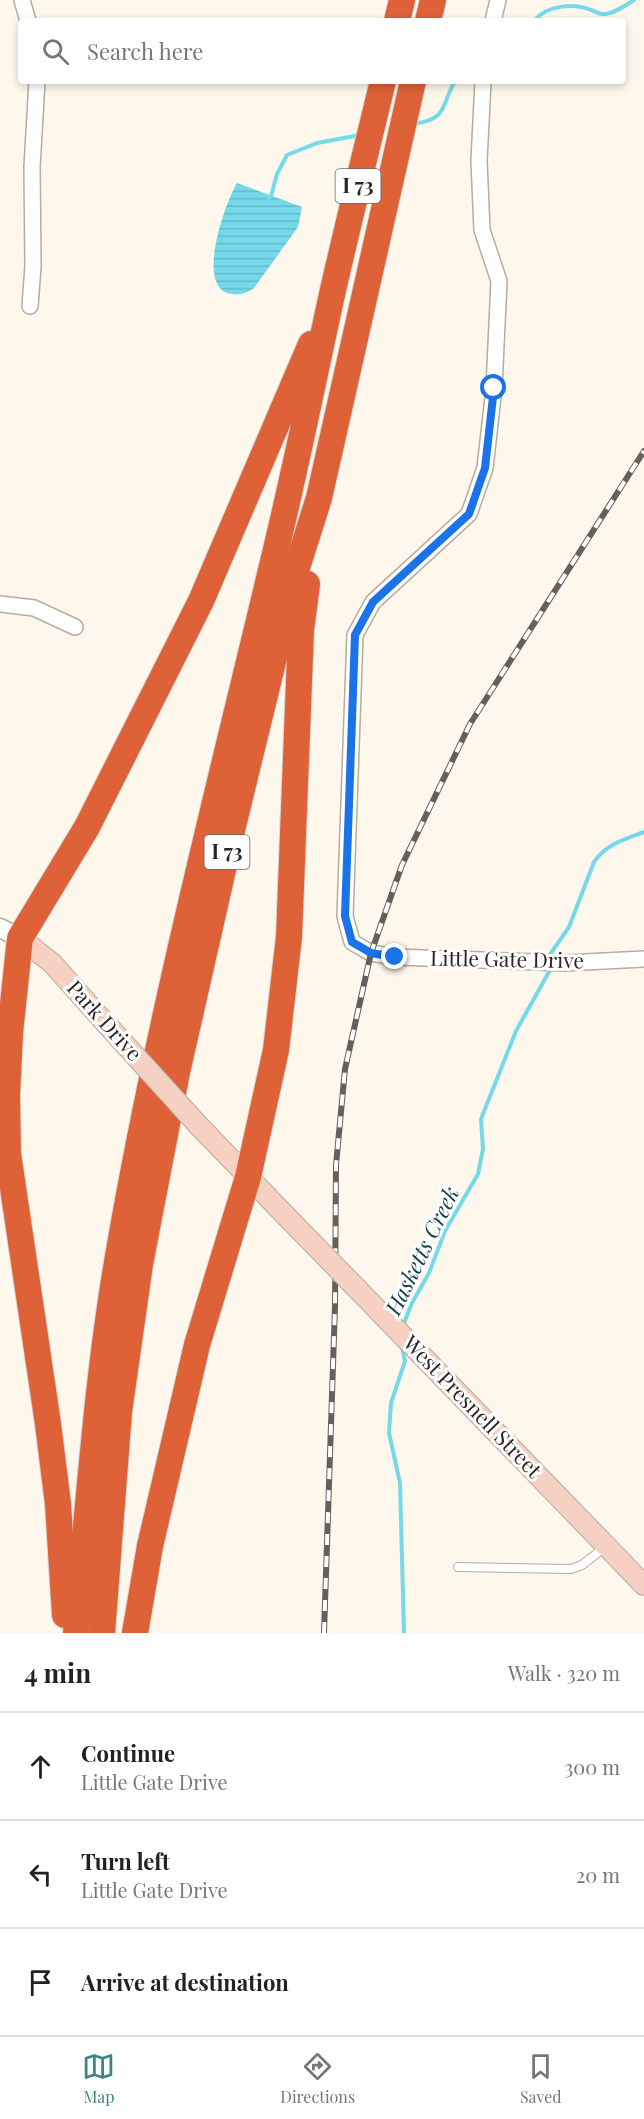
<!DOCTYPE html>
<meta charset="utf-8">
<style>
body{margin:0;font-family:"Playfair Display",serif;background:#f6f6f6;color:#222}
.stop{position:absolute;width:18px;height:18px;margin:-14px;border:4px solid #1a73e8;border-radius:50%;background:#fff}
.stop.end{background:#1a73e8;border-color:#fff;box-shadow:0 2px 6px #0008}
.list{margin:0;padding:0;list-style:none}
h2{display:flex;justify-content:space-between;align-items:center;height:78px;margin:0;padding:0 24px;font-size:26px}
h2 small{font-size:20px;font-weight:400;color:#767676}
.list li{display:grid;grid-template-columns:39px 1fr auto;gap:18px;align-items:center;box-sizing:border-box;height:108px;padding:0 24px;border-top:2px solid #e0e0e0}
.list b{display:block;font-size:22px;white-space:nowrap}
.list p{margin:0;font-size:20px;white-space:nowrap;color:#767676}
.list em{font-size:20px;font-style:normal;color:#767676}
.icon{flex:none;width:33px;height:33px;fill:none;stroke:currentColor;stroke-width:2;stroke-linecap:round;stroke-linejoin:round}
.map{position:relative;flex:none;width:644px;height:1633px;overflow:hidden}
.search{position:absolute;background:#fff;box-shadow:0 3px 9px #0003;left:18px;right:18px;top:18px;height:66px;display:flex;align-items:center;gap:15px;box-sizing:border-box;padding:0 21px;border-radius:6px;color:#767676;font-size:22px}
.sheet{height:402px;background:#fff}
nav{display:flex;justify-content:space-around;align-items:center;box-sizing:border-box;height:84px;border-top:2px solid #e0e0e0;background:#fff;font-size:16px;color:#767676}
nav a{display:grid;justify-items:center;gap:3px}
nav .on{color:#3d8584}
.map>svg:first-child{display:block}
.water{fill:url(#water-rules)}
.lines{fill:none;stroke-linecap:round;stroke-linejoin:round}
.stream{stroke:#75d9e9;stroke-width:4}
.service-casing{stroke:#b5ad9e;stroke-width:10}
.minor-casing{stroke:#b5ad9e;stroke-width:18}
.tertiary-casing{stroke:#b5ad9e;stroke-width:21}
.secondary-casing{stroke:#b5ad9e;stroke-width:22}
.motorway-casing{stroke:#d9d8d7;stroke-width:28}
.service{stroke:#fff;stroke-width:8}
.minor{stroke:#fff;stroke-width:15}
.tertiary{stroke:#fff;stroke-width:18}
.secondary{stroke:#f5d0c3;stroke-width:20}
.motorway{stroke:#de6137;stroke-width:26}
.rail-casing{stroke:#656159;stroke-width:6}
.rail{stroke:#fff;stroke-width:4;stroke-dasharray:11;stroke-linecap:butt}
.secondary-bridge-casing{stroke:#b5ad9e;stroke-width:22;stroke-linecap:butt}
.secondary-bridge{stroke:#f5d0c3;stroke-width:20}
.route{stroke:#1a73e8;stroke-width:8}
.labels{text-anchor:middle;stroke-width:6;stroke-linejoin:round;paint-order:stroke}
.shield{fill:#fff;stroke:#6a6864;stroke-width:1.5}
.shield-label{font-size:20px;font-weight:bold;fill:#2a2721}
.street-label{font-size:21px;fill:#2a2721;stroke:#fff}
.water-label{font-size:22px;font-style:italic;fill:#124148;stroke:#fff}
</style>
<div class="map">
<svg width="644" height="1633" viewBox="0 0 644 1633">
<defs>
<pattern id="water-rules" width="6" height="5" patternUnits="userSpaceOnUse" patternTransform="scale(1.5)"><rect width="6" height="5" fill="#75d9e9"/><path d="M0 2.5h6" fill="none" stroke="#65bac8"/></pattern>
</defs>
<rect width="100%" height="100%" fill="#fef7eb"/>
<path class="water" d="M237 183 302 207 298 227 254 288C246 294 237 296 227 293 197 282 225 203 237 183Z"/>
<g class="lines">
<g class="stream">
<path d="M534 21C546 5 574 3 591 10 596 11 599 15 604 14 614 14 626 5 634 0"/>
<path d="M414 124C449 118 440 107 455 81"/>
<path d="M268 199 271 196 277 174 287 155 317 143 360 135"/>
<path d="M551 953 569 927 594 862C606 844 625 839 644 832"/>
<path d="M402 1328 412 1303 429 1273 445 1231 478 1174 483 1149 481 1119 516 1031 550 970"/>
<path d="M402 1347 405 1361 391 1403 389 1433 400 1483 404 1633"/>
</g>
<defs>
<path id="service" d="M458 1567 571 1569 582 1565 605 1547"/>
<g id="minor">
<path d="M22 0 28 21"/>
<path d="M493 21 498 0"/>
<path d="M483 81 479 161 482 230 499 281 494 388 485 468 469 514 373 602 355 635 345 916 352 942 371 953 395 957 565 963 644 959"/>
<path d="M30 306 33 266 32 167 37 81"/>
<path d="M0 604 34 608 75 627"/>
</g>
<path id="tertiary" d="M0 928 20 938"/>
<g id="secondary">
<path d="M20 938 52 963 100 1017"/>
<path d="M199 1126 286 1216"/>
<path d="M370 1302 644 1585"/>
</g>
<g id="motorway">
<path d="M397 21 402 0"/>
<path d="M428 21 433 0"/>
<path d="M65 1615 58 1504 48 1424 8 1154 7 1095 10 1033 20 938 87 827 201 601 311 344"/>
<path d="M76 1633C89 1504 97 1373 120 1245 160 1015 219 789 273 562 295 472 313 381 333 290 349 220 366 151 383 81"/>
<path d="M102 1633 119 1412 140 1264 177 1072 232 830 293 580 319 498 413 81"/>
<path d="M135 1633 150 1546 197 1345 248 1177 276 1050 289 937 301 630 307 584"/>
</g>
</defs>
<use href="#service" class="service-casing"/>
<use href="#minor" class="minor-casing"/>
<use href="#tertiary" class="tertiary-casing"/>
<use href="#secondary" class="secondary-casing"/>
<use href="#motorway" class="motorway-casing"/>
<use href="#service" class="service"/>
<use href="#minor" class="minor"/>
<use href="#tertiary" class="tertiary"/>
<use href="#secondary" class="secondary"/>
<use href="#motorway" class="motorway"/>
<defs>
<path id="rail" d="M324 1633 335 1306 336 1165 345 1069 371 953 402 865 470 724 644 451"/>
</defs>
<use href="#rail" class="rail-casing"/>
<use href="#rail" class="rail"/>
<defs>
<g id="secondary-bridge">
<path d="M100 1017 199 1126"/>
<path d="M286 1216 370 1302"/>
</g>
</defs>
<use href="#secondary-bridge" class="secondary-bridge-casing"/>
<use href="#secondary-bridge" class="secondary-bridge"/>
</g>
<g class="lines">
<path class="route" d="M395 957 371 953 352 942 345 916 355 635 373 602 469 514 485 468 494 388"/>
</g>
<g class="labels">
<g class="shield">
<rect x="335.5" y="169" width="45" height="34" rx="4.5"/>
<rect x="204.5" y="835" width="45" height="34" rx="4.5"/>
</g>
<g class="shield-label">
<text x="358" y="193">I 73</text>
<text x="227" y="859">I 73</text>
</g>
<g class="street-label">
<text transform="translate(507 960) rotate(1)" y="7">Little Gate Drive</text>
<text transform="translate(104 1021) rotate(48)" y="7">Park Drive</text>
<text transform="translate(472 1407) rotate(46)" y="7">West Presnell Street</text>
</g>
<g class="water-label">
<text transform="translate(422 1251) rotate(-64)" y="8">Hasketts Creek</text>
</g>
</g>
</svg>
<div class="stop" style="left:494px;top:388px"></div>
<div class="stop end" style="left:395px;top:957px"></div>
<div class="search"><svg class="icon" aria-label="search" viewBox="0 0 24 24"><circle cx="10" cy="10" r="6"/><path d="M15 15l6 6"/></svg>Search here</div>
</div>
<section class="sheet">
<h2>4 min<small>Walk · 320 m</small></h2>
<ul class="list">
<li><svg class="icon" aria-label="ahead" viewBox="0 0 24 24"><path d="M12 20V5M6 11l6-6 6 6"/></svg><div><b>Continue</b><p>Little Gate Drive</p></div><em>300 m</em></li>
<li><svg class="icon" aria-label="left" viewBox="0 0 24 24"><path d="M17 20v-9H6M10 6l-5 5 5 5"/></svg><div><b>Turn left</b><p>Little Gate Drive</p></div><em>20 m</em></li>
<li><svg class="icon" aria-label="arrive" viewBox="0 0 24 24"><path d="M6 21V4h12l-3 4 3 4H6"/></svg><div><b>Arrive at destination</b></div></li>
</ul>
</section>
<nav>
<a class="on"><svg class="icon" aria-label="map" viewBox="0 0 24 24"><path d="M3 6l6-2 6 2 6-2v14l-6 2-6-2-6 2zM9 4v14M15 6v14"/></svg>Map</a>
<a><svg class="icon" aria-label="directions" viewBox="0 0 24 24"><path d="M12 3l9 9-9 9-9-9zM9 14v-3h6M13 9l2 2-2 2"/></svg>Directions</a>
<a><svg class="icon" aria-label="saved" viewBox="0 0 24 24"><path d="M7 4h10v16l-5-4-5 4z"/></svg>Saved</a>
</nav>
